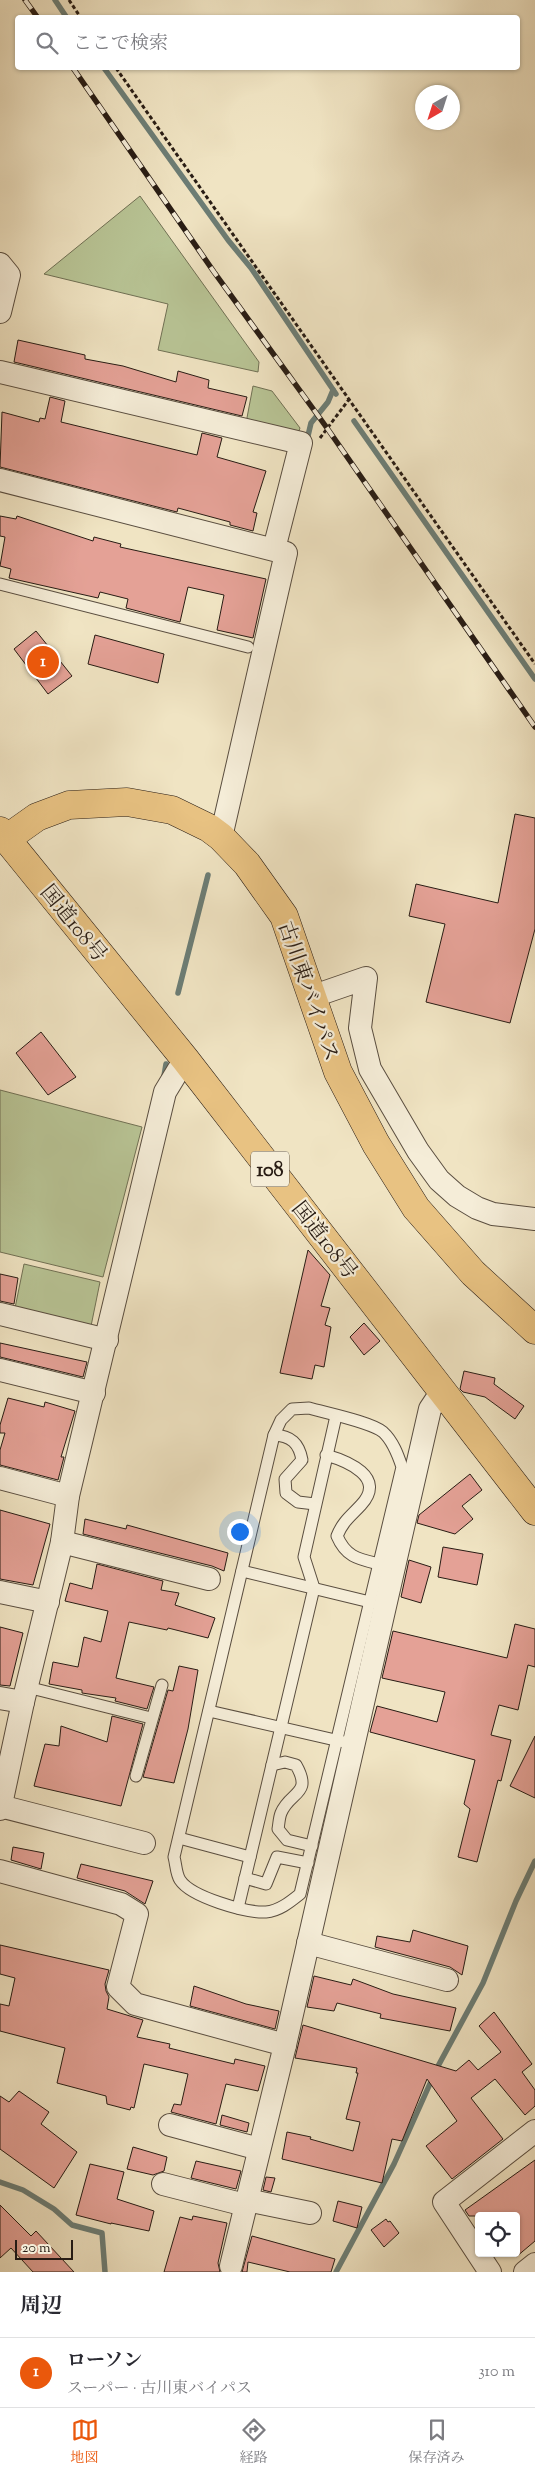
<!DOCTYPE html>
<html lang="ja">
<meta charset="utf-8">
<style>
body{margin:0;font-family:"Sorts Mill Goudy","Noto Serif JP",serif;background:#f2f2f3;color:#2b2b33}
.controls{position:absolute;right:15px;bottom:15px;display:grid;overflow:hidden;border-radius:5px;box-shadow:0 1px 4px #0004}
.controls button{width:45px;height:45px;display:grid;place-items:center;padding:0;border:0;border-bottom:1px solid #e1e1e2;background:#fff;color:#2b2b33;font:25px sans-serif}
.compass{position:absolute;left:415px;top:85px;width:45px;height:45px;border-radius:50%;background:#fff;box-shadow:0 1px 4px #0004;rotate:219deg}
.scale{position:absolute;left:15px;bottom:12px;width:58px;box-sizing:border-box;padding-left:5px;border:2px solid #281c14;border-top:0;font-size:14px;line-height:18px;white-space:nowrap;color:#281c14;-webkit-text-stroke:4px #f5edd8;paint-order:stroke}
.you{position:absolute;left:239px;top:1531px;width:18px;height:18px;margin:-12px;border:4px solid #fff;border-radius:50%;background:#1a73e8;box-shadow:0 0 0 8px #1a73e833}
.badge{display:grid;place-items:center;width:32px;height:32px;border-radius:50%;background:#ea580c;color:#fff;font-size:16px;font-weight:700}
.pin{position:absolute;translate:-50% -50%;border:2px solid #fff;box-shadow:0 1px 5px #0006}
.list{margin:0;padding:0;list-style:none}
h2{display:flex;justify-content:space-between;align-items:center;height:65px;margin:0;padding:0 20px;font-size:21px}
h2 small{font-size:16px;font-weight:400;color:#7c7c81}
.list li{display:grid;grid-template-columns:32px 1fr auto;gap:15px;align-items:center;box-sizing:border-box;height:70px;padding:0 20px;border-top:1px solid #e1e1e2}
.list b{display:block;font-size:19px;white-space:nowrap}
.list p{margin:0;font-size:16px;white-space:nowrap;color:#7c7c81}
.list em{font-size:16px;font-style:normal;color:#7c7c81}
.icon{flex:none;width:28px;height:28px;fill:none;stroke:currentColor;stroke-width:2;stroke-linecap:round;stroke-linejoin:round}
.map{position:relative;flex:none;width:535px;height:2272px;overflow:hidden}
.search{position:absolute;background:#fff;box-shadow:0 1px 4px #0004;left:15px;right:15px;top:15px;height:55px;display:flex;align-items:center;gap:12px;box-sizing:border-box;padding:0 18px;border-radius:5px;color:#7c7c81;font-size:19px}
.sheet{height:135px;background:#fff}
nav{display:flex;justify-content:space-around;align-items:center;box-sizing:border-box;height:70px;border-top:1px solid #e1e1e2;background:#fff;font-size:14px;color:#7c7c81}
nav a{display:grid;justify-items:center;gap:2px}
nav .on{color:#ea580c}
.map>svg:first-child{display:block}
.green{fill:#b8c495;stroke:#707054}
.lines{fill:none;stroke-linecap:round;stroke-linejoin:round}
.stream{stroke:#6c7d75;stroke-width:5.5}
.building{fill:#e4a196;stroke:#281c14}
.service-casing{stroke:#5a4e40;stroke-width:13}
.minor-casing{stroke:#5a4e40;stroke-width:24}
.trunk-casing{stroke:#281c14;stroke-width:29}
.path{stroke:#281c14;stroke-width:3;stroke-dasharray:4 2.5;stroke-linecap:butt}
.service{stroke:#f5edd8;stroke-width:11}
.minor{stroke:#f5edd8;stroke-width:22}
.trunk{stroke:#e8c282;stroke-width:28}
.rail-casing{stroke:#281c14;stroke-width:5.5}
.rail{stroke:#f5edd8;stroke-width:4;stroke-dasharray:11;stroke-linecap:butt}
.labels{text-anchor:middle;stroke-width:4.5;stroke-linejoin:round;paint-order:stroke}
.shield{fill:#f5edd8;stroke:#665b4f;stroke-width:1}
.shield-label{font-size:20px;font-weight:bold;fill:#281c14}
.street-label{font-size:21px;fill:#281c14;stroke:#f5edd8}
</style>
<div class="map">
<svg width="535" height="2272" viewBox="0 0 535 2272">
<rect width="100%" height="100%" fill="#f0e4c3"/>
<filter id="stains"><feTurbulence type="fractalNoise" baseFrequency=".004" numOctaves="4"/><feColorMatrix values="0 0 0 0 .2 0 0 0 0 .09 0 0 0 0 .02 0 0 0 .5 -.17"/></filter>
<radialGradient id="worn" r=".72"><stop offset=".6" stop-color="#630" stop-opacity="0"/><stop offset="1" stop-color="#630" stop-opacity=".3"/></radialGradient>
<g class="green">
<path d="M140 196 259 362 258 372 158 350 168 304 44 274Z"/>
<path d="M253 386 272 391 300 428 297 436 246 423Z"/>
<path d="M0 1090 142 1127 103 1277 0 1252Z"/>
<path d="M24 1264 100 1282 90 1331 14 1313Z"/>
</g>
<g class="lines">
<g class="stream">
<path d="M55 0 67 18"/>
<path d="M104 68 228 240 251 268 336 394"/>
<path d="M354 421 535 679"/>
<path d="M307 440 311 423 328 402 333 390"/>
<path d="M178 993 208 875"/>
<path d="M164 1076 166 1064"/>
<path d="M0 2182 23 2190 54 2209 72 2225 102 2233 105 2272"/>
<path d="M336 2272 394 2164 437 2068 483 1983 516 1901 535 1861"/>
</g>
</g>
<g class="building">
<path d="M18 340 85 355V359L123 366 176 382 178 371 209 380 208 388 247 397 242 416 14 362Z"/>
<path d="M50 397 65 401 61 422 197 455 202 433 222 438 217 457 266 471 253 512 257 513 253 531 230 525V522L178 508 177 512 0 467 2 412 39 422 40 418 45 419Z"/>
<path d="M0 516 16 519 17 516 93 541 94 537 121 544 120 547 266 579 253 638 217 630 224 595 188 587 180 622 126 608 128 599 100 592 98 598 9 578 11 569 0 566 5 537 0 536Z"/>
<path d="M36 631 72 676 48 694 14 649Z"/>
<path d="M95 635 164 654 158 683 88 664Z"/>
<path d="M515 814 535 818V929L510 1023 426 1002 445 924 409 916 416 884 498 903Z"/>
<path d="M41 1032 76 1077 48 1095 16 1053Z"/>
<path d="M308 1250 330 1275 321 1306 330 1308 325 1325 331 1327 324 1367 315 1365 312 1379 280 1373Z"/>
<path d="M0 1274 18 1278 14 1304 0 1301Z"/>
<path d="M364 1323 380 1341 364 1355 350 1337Z"/>
<path d="M0 1343 87 1362 83 1377 0 1357Z"/>
<path d="M464 1371 495 1378 494 1384 524 1406 515 1419 485 1397 463 1392 460 1389Z"/>
<path d="M8 1398 44 1407 45 1402 75 1411 61 1457H64L58 1480 0 1465V1450L5 1433H0V1425Z"/>
<path d="M470 1474 482 1490 462 1506 473 1519 455 1534 417 1523 419 1515Z"/>
<path d="M0 1510 50 1524 33 1585 0 1579Z"/>
<path d="M85 1519 126 1529 127 1525 228 1553 224 1571 212 1566 83 1534Z"/>
<path d="M443 1547 483 1554 477 1585 438 1577Z"/>
<path d="M409 1560 431 1567 421 1603 401 1597Z"/>
<path d="M97 1564 163 1581 161 1590 179 1593 175 1605 215 1618 208 1638 168 1628 167 1630 129 1622 116 1678 154 1687 147 1709 115 1701 116 1698 82 1693V1690L49 1684 53 1662 78 1667 84 1637 101 1642 108 1611 65 1601 70 1583 92 1589Z"/>
<path d="M515 1624 535 1629V1667L528 1665 518 1710 499 1705 491 1735 511 1740 501 1781 498 1780 477 1862 458 1857 470 1809 464 1804 475 1760 370 1732 377 1706 437 1722 445 1692 382 1678 393 1631 507 1658Z"/>
<path d="M0 1627 23 1633 10 1686 0 1685Z"/>
<path d="M179 1666 198 1670 188 1729 174 1783 143 1777 168 1690 173 1691Z"/>
<path d="M112 1716 143 1724 121 1806 34 1786 45 1744 59 1746 61 1726 107 1742Z"/>
<path d="M535 1736V1798L510 1786Z"/>
<path d="M13 1847 44 1853 41 1869 11 1860Z"/>
<path d="M81 1864 153 1881 145 1904 125 1891 77 1878Z"/>
<path d="M413 1930 468 1946 462 1975 450 1967 375 1947 377 1936 410 1942Z"/>
<path d="M0 1945 109 1970 105 1984 106 1991 109 1997 107 2009 143 2020 137 2037 170 2044 169 2048 234 2064 235 2059 265 2066 258 2091 226 2084 216 2124 171 2112 174 2104 181 2105 188 2074 144 2064 134 2108 131 2107 130 2110 107 2104 106 2096 57 2083 65 2048 0 2031V2004L9 2006 15 1978 0 1974Z"/>
<path d="M314 1976 351 1985 353 1979 393 1994 456 2008 450 2031 380 2018 381 2014 337 2003 334 2011 307 2007Z"/>
<path d="M194 1986 246 2004 279 2011 275 2029 190 2006Z"/>
<path d="M494 2012 532 2064 522 2072 535 2090V2106L525 2115 495 2079 471 2098 503 2139 452 2179 426 2146 457 2121 427 2079 402 2141 392 2139 382 2183 282 2159 287 2132 311 2137 310 2139 353 2151 360 2122 346 2119 358 2073H356L357 2068 295 2058 303 2025 456 2071 469 2060 478 2070 501 2052 479 2026Z"/>
<path d="M19 2091 49 2112 41 2124 77 2152 54 2188 0 2149V2096L9 2102Z"/>
<path d="M222 2115 249 2123 247 2132 220 2125Z"/>
<path d="M133 2147 167 2157 164 2171 153 2175 127 2169Z"/>
<path d="M535 2160V2241L516 2257V2216H469L465 2210Z"/>
<path d="M196 2161 241 2171 236 2189 191 2178Z"/>
<path d="M90 2164 124 2172 117 2199 154 2211 149 2231 111 2223V2224L76 2215Z"/>
<path d="M266 2177 275 2178 271 2192 263 2190Z"/>
<path d="M338 2201 362 2207 357 2228 333 2221Z"/>
<path d="M0 2205 31 2236 36 2231 74 2272H33L11 2248 0 2258Z"/>
<path d="M193 2216 227 2223 218 2263 220 2272H164L180 2217 192 2220Z"/>
<path d="M386 2219 388 2222 390 2221 399 2233 384 2247 371 2230Z"/>
<path d="M252 2236 335 2259 331 2272H290L248 2262 247 2272H242Z"/>
</g>
<g class="lines">
<defs>
<g id="service">
<path d="M0 584 248 647"/>
<path d="M309 1408C326 1413 371 1422 383 1432 393 1441 398 1455 402 1467L300 1894C290 1902 279 1911 266 1912 246 1913 191 1897 180 1880 176 1874 176 1864 174 1857L274 1435 281 1420 292 1409Z"/>
<path d="M274 1435C291 1436 299 1443 302 1460L285 1479 286 1493 298 1502 315 1504"/>
<path d="M326 1455C347 1461 387 1477 361 1505 351 1516 343 1521 337 1536 346 1557 358 1559 379 1564"/>
<path d="M242 1571 370 1602"/>
<path d="M27 1687 151 1718"/>
<path d="M209 1711 344 1742"/>
<path d="M272 1765 285 1762 296 1765C313 1795 290 1791 281 1813 279 1818 279 1824 278 1829L287 1840 312 1846"/>
<path d="M136 1776 162 1685"/>
<path d="M179 1838 250 1857"/>
<path d="M245 1878 266 1884 277 1857 308 1863"/>
<path d="M238 1908 314 1588 304 1557 336 1416"/>
</g>
<g id="minor">
<path d="M0 264 9 275 0 312"/>
<path d="M0 372 301 443 274 549"/>
<path d="M0 480 286 553 221 837"/>
<path d="M311 997 366 978 360 1028 370 1069 418 1151 439 1180 457 1196 477 1208 493 1214 535 1219"/>
<path d="M0 1314 107 1340"/>
<path d="M0 1370 94 1393"/>
<path d="M0 1478 68 1496"/>
<path d="M62 1542 209 1579"/>
<path d="M0 1592 48 1602"/>
<path d="M0 1698 23 1702"/>
<path d="M0 1806 144 1843"/>
<path d="M0 1809 23 1702 62 1542 68 1496 165 1092 185 1059"/>
<path d="M0 1871 121 1904 137 1914 118 1987 135 2004 285 2045"/>
<path d="M308 1943 447 1980"/>
<path d="M170 2125 259 2149"/>
<path d="M163 2184 245 2205"/>
<path d="M247 2200 310 2213"/>
<path d="M231 2266 285 2045 430 1409 442 1391"/>
<path d="M490 2272 444 2202 535 2131"/>
<path d="M525 2272 535 2264"/>
</g>
<g id="trunk">
<path d="M0 831 185 1059 535 1511"/>
<path d="M6 839 37 817 69 805 127 802 172 810 209 828 221 837 247 864 284 916 338 1072 376 1144 416 1208 473 1273 535 1330"/>
</g>
</defs>
<use href="#service" class="service-casing"/>
<use href="#minor" class="minor-casing"/>
<use href="#trunk" class="trunk-casing"/>
<g class="path">
<path d="M69 0 81 18"/>
<path d="M116 68 535 664"/>
<path d="M320 438 350 398"/>
</g>
<use href="#service" class="service"/>
<use href="#minor" class="minor"/>
<use href="#trunk" class="trunk"/>
<defs>
<g id="rail">
<path d="M25 0 38 18"/>
<path d="M73 68 214 272 327 428 535 727"/>
</g>
</defs>
<use href="#rail" class="rail-casing"/>
<use href="#rail" class="rail"/>
</g>
<g class="labels">
<rect class="shield" x="251" y="1151.5" width="38" height="35" rx="4"/>
<g class="shield-label">
<text x="270" y="1176">108</text>
</g>
<g class="street-label">
<text transform="translate(74 923) rotate(51)" y="7">国道108号</text>
<text transform="translate(309 991) rotate(71)" y="7">古川東バイパス</text>
<text transform="translate(325 1240) rotate(52)" y="7">国道108号</text>
</g>
</g>
<rect width="100%" height="100%" filter="url(#stains)"/>
<rect width="100%" height="100%" fill="url(#worn)"/>
</svg>
<div class="controls">
<button><svg class="icon" aria-label="locate" viewBox="0 0 24 24"><circle cx="12" cy="12" r="6"/><path d="M12 2v4M12 18v4M2 12h4M18 12h4"/></svg></button>
</div>
<svg class="compass" viewBox="-18 -18 36 36"><path d="M0-13l5 13h-10z" fill="#e53935"/><path d="M0 13l5-13h-10z" fill="#7c7c81"/></svg>
<div class="scale">20 m</div>
<div class="you"></div>
<div class="pin badge" style="left:43px;top:662px">1</div>
<div class="search"><svg class="icon" aria-label="search" viewBox="0 0 24 24"><circle cx="10" cy="10" r="6"/><path d="M15 15l6 6"/></svg>ここで検索</div>
</div>
<section class="sheet">
<h2>周辺<small></small></h2>
<ul class="list">
<li><span class="badge">1</span><div><b>ローソン</b><p>スーパー · 古川東バイパス</p></div><em>310 m</em></li>
</ul>
</section>
<nav>
<a class="on"><svg class="icon" aria-label="map" viewBox="0 0 24 24"><path d="M3 6l6-2 6 2 6-2v14l-6 2-6-2-6 2zM9 4v14M15 6v14"/></svg>地図</a>
<a><svg class="icon" aria-label="directions" viewBox="0 0 24 24"><path d="M12 3l9 9-9 9-9-9zM9 14v-3h6M13 9l2 2-2 2"/></svg>経路</a>
<a><svg class="icon" aria-label="saved" viewBox="0 0 24 24"><path d="M7 4h10v16l-5-4-5 4z"/></svg>保存済み</a>
</nav>
